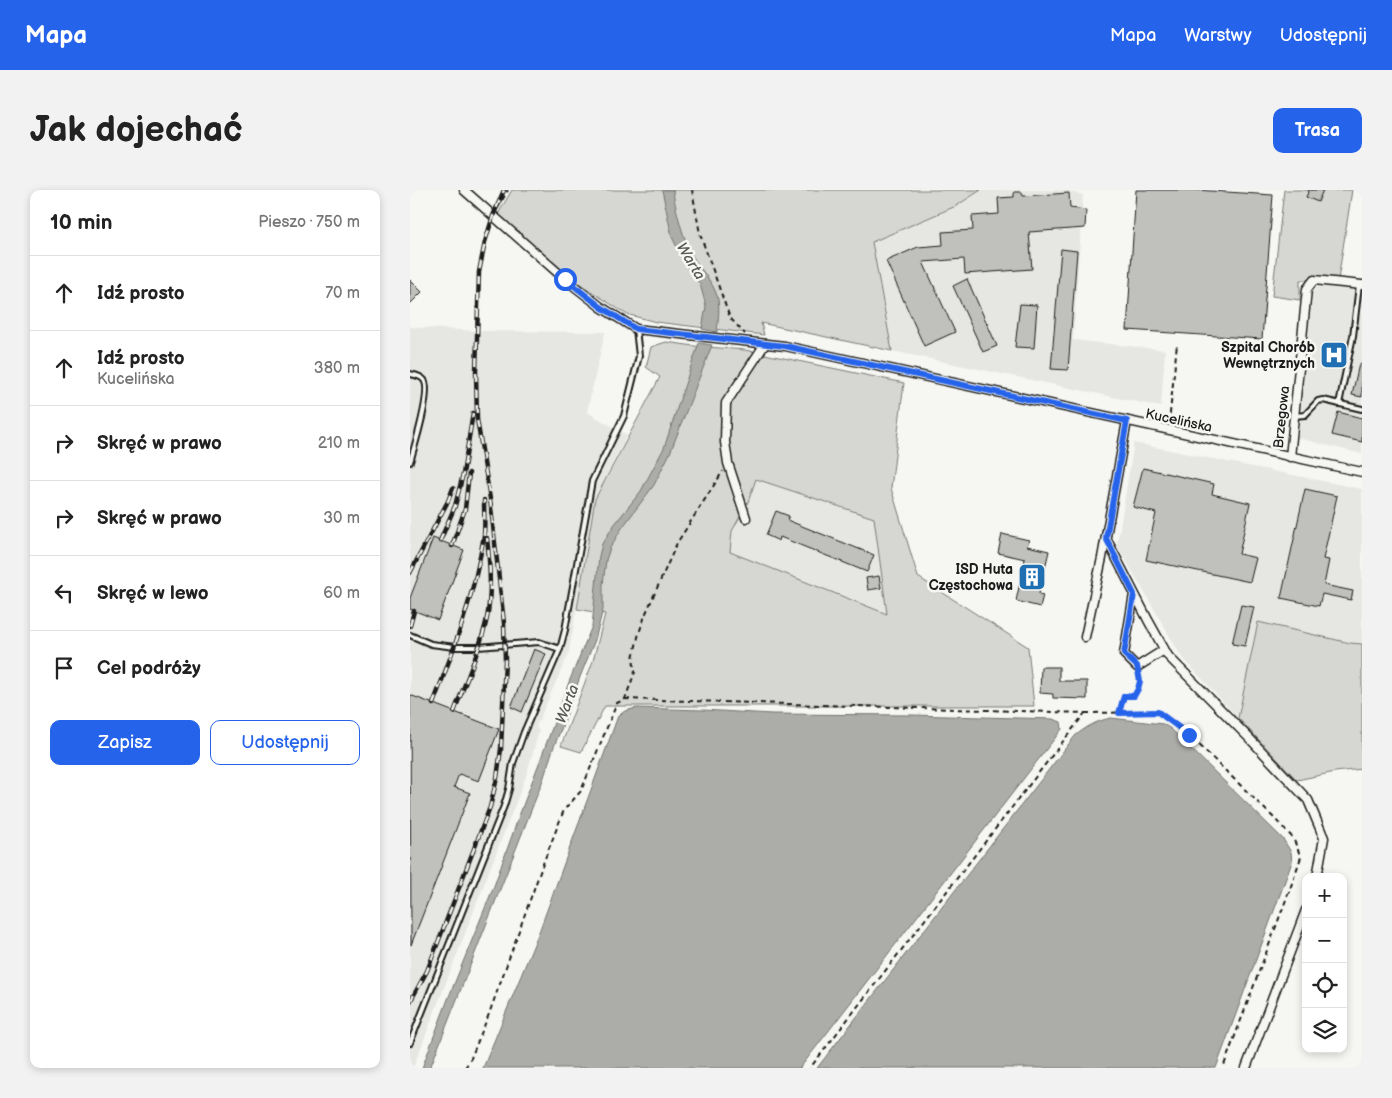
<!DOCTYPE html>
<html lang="pl">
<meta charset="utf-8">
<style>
body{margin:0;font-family:"Balsamiq Sans",sans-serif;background:#f2f2f2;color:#222}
.controls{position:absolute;right:15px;bottom:15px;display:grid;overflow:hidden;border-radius:10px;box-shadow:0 2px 8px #0003}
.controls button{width:45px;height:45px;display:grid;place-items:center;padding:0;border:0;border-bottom:1px solid #e0e0e0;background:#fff;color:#222;font:25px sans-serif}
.stop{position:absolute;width:15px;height:15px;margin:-11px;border:4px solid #2563eb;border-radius:50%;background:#fff}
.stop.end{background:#2563eb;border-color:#fff;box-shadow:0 1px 5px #0008}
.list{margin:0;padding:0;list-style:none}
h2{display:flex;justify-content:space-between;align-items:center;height:65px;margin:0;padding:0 20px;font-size:21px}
h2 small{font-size:16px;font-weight:400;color:#767676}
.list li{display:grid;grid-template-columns:32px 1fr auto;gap:15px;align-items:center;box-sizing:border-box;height:75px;padding:0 20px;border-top:1px solid #e0e0e0}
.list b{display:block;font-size:19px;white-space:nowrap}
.list p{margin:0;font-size:16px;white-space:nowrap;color:#767676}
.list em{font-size:16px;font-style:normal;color:#767676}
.actions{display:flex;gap:10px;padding:15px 20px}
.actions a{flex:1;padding:11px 0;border:1px solid #2563eb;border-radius:10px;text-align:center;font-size:18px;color:#2563eb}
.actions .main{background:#2563eb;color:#fff}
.icon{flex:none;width:28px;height:28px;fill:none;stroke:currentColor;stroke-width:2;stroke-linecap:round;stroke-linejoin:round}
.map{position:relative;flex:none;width:952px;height:878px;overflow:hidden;border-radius:10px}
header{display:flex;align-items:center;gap:30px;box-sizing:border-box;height:70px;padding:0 25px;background:#2563eb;color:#fff}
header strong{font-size:24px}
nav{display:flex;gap:28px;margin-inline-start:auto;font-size:18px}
.intro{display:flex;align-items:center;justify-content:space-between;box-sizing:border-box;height:120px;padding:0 30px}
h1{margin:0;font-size:35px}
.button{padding:12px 22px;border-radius:10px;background:#2563eb;color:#fff;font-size:18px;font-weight:700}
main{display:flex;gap:30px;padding:0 30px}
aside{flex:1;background:#fff;border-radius:10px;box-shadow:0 2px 8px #0003}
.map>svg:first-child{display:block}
.built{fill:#e6e6e2}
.green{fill:#d6d6d2;stroke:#797977;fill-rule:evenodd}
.water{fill:#acaca9;stroke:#727271}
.building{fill:#c0c0bd;stroke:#1c1c1c}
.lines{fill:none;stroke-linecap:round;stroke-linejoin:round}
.service-casing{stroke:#1c1c1c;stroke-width:8}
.minor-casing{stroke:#1c1c1c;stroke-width:11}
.path{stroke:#1c1c1c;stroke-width:2;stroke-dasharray:5 4;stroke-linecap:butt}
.service{stroke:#f6f6f2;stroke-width:4}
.minor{stroke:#f6f6f2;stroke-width:8}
.rail-casing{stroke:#1c1c1c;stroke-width:4.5}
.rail{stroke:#f6f6f2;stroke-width:2.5;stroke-dasharray:8;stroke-linecap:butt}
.route{stroke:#2563eb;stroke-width:6}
.labels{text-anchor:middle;stroke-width:5;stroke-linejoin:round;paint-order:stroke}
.poi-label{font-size:14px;font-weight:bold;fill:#1c1c1c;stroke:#f6f6f2;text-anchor:end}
.street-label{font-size:14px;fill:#1c1c1c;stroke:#f6f6f2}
.water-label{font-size:15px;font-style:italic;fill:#565654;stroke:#f6f6f2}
</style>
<header>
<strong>Mapa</strong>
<nav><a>Mapa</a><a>Warstwy</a><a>Udostępnij</a></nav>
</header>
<div class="intro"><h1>Jak dojechać</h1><a class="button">Trasa</a></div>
<main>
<aside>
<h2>10 min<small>Pieszo · 750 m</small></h2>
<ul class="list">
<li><svg class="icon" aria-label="ahead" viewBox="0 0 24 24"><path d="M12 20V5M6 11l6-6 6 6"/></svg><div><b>Idź prosto</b></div><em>70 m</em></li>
<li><svg class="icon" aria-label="ahead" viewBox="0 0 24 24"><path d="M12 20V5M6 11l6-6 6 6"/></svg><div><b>Idź prosto</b><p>Kucelińska</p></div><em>380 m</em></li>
<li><svg class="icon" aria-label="right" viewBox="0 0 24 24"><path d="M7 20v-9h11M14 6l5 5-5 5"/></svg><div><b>Skręć w prawo</b></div><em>210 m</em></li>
<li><svg class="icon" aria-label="right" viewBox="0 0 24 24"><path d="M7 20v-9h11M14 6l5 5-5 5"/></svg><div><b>Skręć w prawo</b></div><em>30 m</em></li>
<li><svg class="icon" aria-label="left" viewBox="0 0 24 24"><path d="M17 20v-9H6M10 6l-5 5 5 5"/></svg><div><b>Skręć w lewo</b></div><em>60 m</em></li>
<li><svg class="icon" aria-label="arrive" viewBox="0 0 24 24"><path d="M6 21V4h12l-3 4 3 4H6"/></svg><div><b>Cel podróży</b></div></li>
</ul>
<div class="actions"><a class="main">Zapisz</a><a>Udostępnij</a></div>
</aside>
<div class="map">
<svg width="952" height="878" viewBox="0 0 952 878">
<rect width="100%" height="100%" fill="#f6f6f2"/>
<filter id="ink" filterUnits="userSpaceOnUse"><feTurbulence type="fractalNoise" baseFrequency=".02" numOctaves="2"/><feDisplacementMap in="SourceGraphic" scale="10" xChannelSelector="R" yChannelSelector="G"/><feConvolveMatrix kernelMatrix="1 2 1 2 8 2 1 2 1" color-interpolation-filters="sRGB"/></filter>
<g filter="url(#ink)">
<g class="built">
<path d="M571 0H655L673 5 663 150 755 160 751 217 482 161 462 52 546 16Z"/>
<path d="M908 96 952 100V264L888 248 902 103Z"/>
<path d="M0 137 67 141 195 142 177 222 217 245 185 309 159 462 126 537 129 541 116 586 3 878H0Z"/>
<path d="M724 253 952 299V454L940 453 848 432 828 528 771 466 707 355Z"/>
<path d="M345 289 464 328 477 424 320 362 322 341 338 312Z"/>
</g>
<g class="green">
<path d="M102 0H571L546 16 462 52 482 161 351 133 354 145 246 132 216 124 170 94 140 72 88 24Z"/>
<path d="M874 0H942L928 90H890V110L862 106Z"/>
<path d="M256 152 284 156 335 160 494 193 481 298 508 387 618 457 624 516H195L171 562 151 556 183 471 195 424 167 419 185 309 250 187 236 177 241 157ZM346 289 464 328 477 424 320 362 322 341 338 312Z"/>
<path d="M848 432 940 453 952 454V579L925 582 887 590 828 528Z"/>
</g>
<g class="water">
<path d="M252 0H263C264 15 275 55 283 67 290 79 301 90 306 103 311 114 308 130 307 142L292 139 296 116 290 94 275 74 262 47Z"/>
<path d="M289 153 302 155 260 263 244 295 212 338 200 358 196 370 193 394V419L185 450 170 487 154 532 143 559 133 590 20 878H12L38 809 84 696 109 626 131 568 159 492 182 436 189 366 192 354 204 335 231 301 254 258 279 182Z"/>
<path d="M226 518 293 520 362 524 501 525 643 529 651 532 652 539 390 878H73L129 742 208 526 215 521Z"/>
<path d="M701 528 753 534 761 539 873 649 881 662 882 672 806 878H407L665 546C676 537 686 531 701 528Z"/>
</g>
<g class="building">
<path d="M726 0H785L863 5 852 149 717 140Z"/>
<path d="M899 0H913L908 12 896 7Z"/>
<path d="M604 2H612L613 6 659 3 660 18 676 20 675 38 619 42 622 79 555 84 554 69 513 72 545 142 514 156 476 71 508 57 533 55 532 42 563 40 562 26 589 24 588 8 604 7Z"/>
<path d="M651 59 667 61 658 180 641 179Z"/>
<path d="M557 89 587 156 573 162 543 96Z"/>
<path d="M0 90 12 102 0 114Z"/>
<path d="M610 114 627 115 624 158 605 157Z"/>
<path d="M949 174 952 175V207L942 205Z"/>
<path d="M928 222 952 228V252L922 245Z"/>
<path d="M733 278 804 294 802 304 840 313 829 364 846 368 840 392 736 370 746 323 723 317Z"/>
<path d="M895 299 927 306 913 369 919 370 914 395 943 401 941 410 912 404 909 416 871 408Z"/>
<path d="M366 321 379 326 377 330 464 365 457 382 370 347 369 351 356 345Z"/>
<path d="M592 344 619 350 617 356 639 361 629 404 633 405 630 417 606 411 615 369 588 363Z"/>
<path d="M23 348 54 360 28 430 0 419V408Z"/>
<path d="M469 386 471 398 458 400 456 388Z"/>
<path d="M831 415 844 417 835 456 822 454Z"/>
<path d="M124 459 136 464 112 522 101 517Z"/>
<path d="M631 477H649V491H677V509L643 508V504L630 503Z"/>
<path d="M0 505 89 539 69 591 49 584 44 597 60 603 1 755Z"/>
</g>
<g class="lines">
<defs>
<g id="service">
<path d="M0 184C5 185 11 186 14 190 22 201 4 258 0 272"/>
<path d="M929 214 943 146 949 95"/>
<path d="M884 226 895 225 908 211 913 210 952 219"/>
<path d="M0 445 21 454 45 457H68L129 452 150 459"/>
<path d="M0 853 94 616 99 599 103 573 114 542 150 459 155 440 182 291 214 226 229 166 226 139"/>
</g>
<g id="minor">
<path d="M54 0 155 89 191 117 226 139 375 156 952 282"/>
<path d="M880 267 897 99 904 90 952 95"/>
<path d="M336 328 318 273 315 252 316 213 355 154"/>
<path d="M696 348 738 430 758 466 841 550 898 610 914 648 907 687"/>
<path d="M724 404 714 464 727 477 754 460"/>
<path d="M675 447 692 368 717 231"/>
<path d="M836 878 896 720"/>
</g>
</defs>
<use href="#service" class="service-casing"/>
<use href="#minor" class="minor-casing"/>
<g class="path">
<path d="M282 0 290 44 320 128 335 144"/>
<path d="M88 18 98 0"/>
<path d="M759 233 767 154"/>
<path d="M215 509 675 523 400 878"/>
<path d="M709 522 713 506H724C729 498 730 493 728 484"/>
<path d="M675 523 748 522 779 545 863 627 883 648 891 667 880 699 813 878"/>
<path d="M55 878 61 868 79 824 134 671 154 620 171 601 207 513 215 509 225 482 223 468 229 443 236 423 267 353 313 281"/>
</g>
<use href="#service" class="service"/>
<use href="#minor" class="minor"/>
<defs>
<g id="rail">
<path d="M30 351 45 316 53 284 63 223"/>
<path d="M42 356 55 319 59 283"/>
<path d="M0 383 38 311 43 298"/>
<path d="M0 436 4 421"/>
<path d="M23 514C44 459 65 403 74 345 75 333 74 321 74 310"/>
<path d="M44 522C55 493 71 458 77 428 82 402 80 374 77 348"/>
<path d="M0 812 17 781 80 617 87 588 91 559 95 470 94 433 80 309 67 229 66 182 69 82 75 52 83 26 94 0"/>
</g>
</defs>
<use href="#rail" class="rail-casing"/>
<use href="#rail" class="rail"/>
</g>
</g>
<g class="lines" filter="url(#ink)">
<path class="route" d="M155 89 191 117 226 139 375 156 717 231 696 348 724 404 714 464 727 476 730 491 728 499 724 506H714L709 523 748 522 779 545"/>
</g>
<defs>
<symbol id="hospital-square" viewBox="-11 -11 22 22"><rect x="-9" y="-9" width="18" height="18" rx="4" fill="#1f6fb2" stroke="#f6f6f2"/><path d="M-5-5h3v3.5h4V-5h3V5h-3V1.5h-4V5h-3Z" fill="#fff"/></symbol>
<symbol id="building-square" viewBox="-11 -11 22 22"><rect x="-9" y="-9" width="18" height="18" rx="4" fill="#1f6fb2" stroke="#f6f6f2"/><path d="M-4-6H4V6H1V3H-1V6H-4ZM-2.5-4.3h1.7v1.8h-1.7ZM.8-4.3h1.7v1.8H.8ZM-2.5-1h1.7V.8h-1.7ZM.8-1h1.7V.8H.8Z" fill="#fff"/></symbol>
</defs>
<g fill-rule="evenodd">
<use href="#hospital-square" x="908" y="149" width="32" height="32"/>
<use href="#building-square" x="606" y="371" width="32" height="32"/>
</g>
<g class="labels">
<g class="poi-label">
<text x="905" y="162">Szpital Chorób<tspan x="905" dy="16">Wewnętrznych</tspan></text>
<text x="603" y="384">ISD Huta<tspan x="603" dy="16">Częstochowa</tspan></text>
</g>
<g class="street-label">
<text transform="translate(871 227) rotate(-84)" y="5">Brzegowa</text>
<text transform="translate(769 230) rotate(12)" y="5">Kucelińska</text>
</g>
<g class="water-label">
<text transform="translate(281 71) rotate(59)" y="5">Warta</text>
<text transform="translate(157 514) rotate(-69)" y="5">Warta</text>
</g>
</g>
</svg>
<div class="controls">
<button>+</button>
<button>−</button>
<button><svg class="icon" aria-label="locate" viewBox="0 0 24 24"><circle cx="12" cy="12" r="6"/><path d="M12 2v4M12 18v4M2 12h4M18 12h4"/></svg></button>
<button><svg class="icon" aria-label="layers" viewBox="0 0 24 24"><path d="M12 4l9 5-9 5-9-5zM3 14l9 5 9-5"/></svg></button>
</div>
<div class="stop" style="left:155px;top:89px"></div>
<div class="stop end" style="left:779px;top:545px"></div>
</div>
</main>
